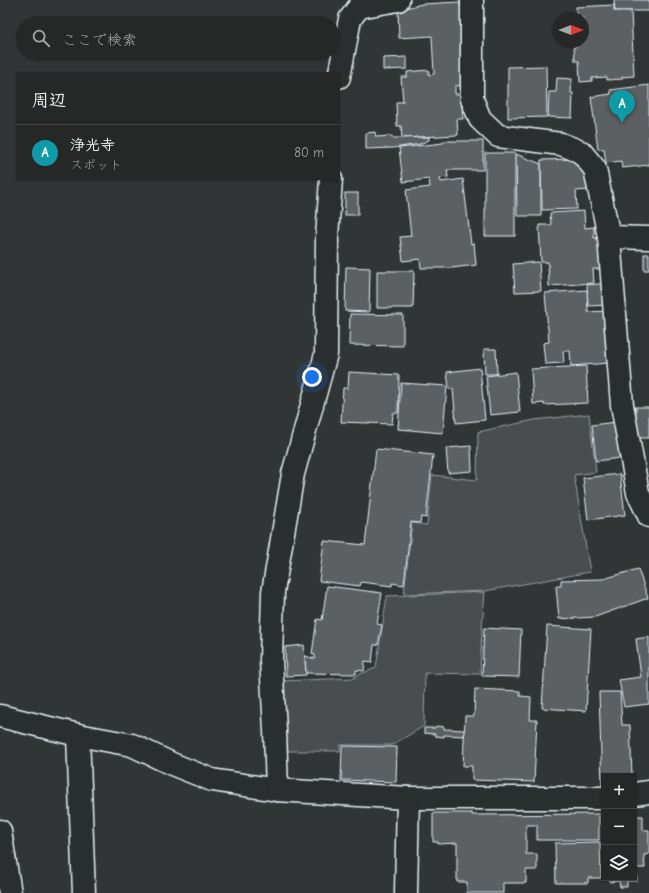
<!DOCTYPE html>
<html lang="ja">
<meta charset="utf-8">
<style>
body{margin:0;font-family:"Comic Neue","Klee One",sans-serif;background:#323434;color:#f1f3f6}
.controls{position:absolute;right:12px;bottom:12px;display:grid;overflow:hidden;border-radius:0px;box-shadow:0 1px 3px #0004}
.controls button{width:36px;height:36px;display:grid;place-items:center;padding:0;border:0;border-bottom:1px solid #424445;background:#262828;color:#f1f3f6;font:20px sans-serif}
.compass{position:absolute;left:553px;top:12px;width:36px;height:36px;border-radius:50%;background:#262828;box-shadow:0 1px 3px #0004;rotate:90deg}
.you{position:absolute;left:312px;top:377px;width:14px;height:14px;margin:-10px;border:3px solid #fff;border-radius:50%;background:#1a73e8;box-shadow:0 0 0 6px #1a73e833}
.badge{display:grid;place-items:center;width:26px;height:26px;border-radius:50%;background:#ff9aa2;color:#fff;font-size:13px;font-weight:700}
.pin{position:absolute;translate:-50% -33px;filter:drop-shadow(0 1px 2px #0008)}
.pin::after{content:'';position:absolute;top:21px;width:14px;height:12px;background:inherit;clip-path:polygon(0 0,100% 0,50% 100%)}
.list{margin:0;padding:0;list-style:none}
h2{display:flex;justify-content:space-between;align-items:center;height:52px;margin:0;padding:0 16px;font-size:17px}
h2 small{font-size:13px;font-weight:400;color:#a4a6a8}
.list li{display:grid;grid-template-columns:26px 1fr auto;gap:12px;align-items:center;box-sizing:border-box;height:56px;padding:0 16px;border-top:1px solid #424445}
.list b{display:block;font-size:15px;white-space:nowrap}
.list p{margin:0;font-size:13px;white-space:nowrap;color:#a4a6a8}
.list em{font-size:13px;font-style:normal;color:#a4a6a8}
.icon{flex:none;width:22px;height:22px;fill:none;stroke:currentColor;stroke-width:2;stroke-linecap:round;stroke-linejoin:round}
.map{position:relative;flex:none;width:649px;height:893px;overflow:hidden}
.search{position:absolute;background:#262828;box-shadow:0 1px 3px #0004;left:16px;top:16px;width:324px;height:44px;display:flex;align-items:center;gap:10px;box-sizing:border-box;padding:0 14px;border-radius:22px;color:#a4a6a8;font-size:15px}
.panel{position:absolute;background:#262828;box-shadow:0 1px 3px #0004;left:16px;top:72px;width:324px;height:108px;border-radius:0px}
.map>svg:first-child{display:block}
.green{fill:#494d4f;stroke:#989fa4}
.building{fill:#5c6063;stroke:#e8f1f8}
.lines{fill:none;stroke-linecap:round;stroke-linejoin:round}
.minor-casing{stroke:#e8f1f8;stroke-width:25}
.minor{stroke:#2a2d2e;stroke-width:22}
</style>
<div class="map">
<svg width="649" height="893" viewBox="0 0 649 893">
<rect width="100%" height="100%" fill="#323536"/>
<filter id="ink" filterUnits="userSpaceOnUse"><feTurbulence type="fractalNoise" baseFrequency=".025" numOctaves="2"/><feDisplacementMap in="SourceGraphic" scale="8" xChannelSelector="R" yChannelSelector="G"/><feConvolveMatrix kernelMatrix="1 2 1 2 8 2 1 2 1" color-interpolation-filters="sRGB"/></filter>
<g filter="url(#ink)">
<g class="green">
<path d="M589 414 596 472 574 475 590 572 485 591 404 594 412 523 427 525 432 475 477 480 478 432 534 420Z"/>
<path d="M485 592 482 627 480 674 425 673 424 726 392 745H340V751H288L281 681 355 678V676L376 668 387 596Z"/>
</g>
<g class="building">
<path d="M614 0H649V11H615Z"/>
<path d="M460 2V7H463L466 85 455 86V94H461L463 119H457L458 135 402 138 401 126H397L396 102H403L401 77H407V72L429 70V75L434 74 432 36 399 38 398 10 422 4Z"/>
<path d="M614 5V11H631L634 76 622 77V79L607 80V77L592 78V81L580 82 579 61H575L574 46H577V42H583V18H576V7Z"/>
<path d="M407 57V69L383 70V58Z"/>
<path d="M546 66 547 117 508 118V67Z"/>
<path d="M557 78 572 79 571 93H573L572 118 548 117 549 92H556Z"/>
<path d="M649 85V165L622 168 621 161 606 163 604 149H598L591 97 611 94 610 90Z"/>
<path d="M375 132 376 137 392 136V138H402L429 137V140L420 144 393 148 366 149V133Z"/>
<path d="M443 141H483V170H447L448 177 440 178 441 182 463 179 471 244 474 243 476 265 452 268H421L420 259 403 261 400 237 411 236 406 190 430 187 429 179 403 182 399 148 443 143Z"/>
<rect x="485" y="153" width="30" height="83"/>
<path d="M516 154 541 164V216H517Z"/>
<path d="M575 159 587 171 588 190 576 191 577 209 542 210 541 160Z"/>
<rect x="345" y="193" width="13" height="22"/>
<path d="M584 211 585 228 594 227V238L601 237 603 269H593L594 283 549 286 548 262H541L539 225H551L550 213Z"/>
<rect x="644" y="254" width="5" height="16"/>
<path d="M539 262 541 291 515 292 513 264Z"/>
<path d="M346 267 370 268 369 312 345 311Z"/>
<path d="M377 271H414L413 308H377Z"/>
<path d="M609 283 610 305 588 306 587 285Z"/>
<path d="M587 290 588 312 606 311 609 363 571 366 570 351H563L564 363 545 364 543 343 549 342 545 293Z"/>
<path d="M350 314 403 315V346L349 345Z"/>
<path d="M484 349H496L497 374H485Z"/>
<path d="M586 366 588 403 544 405V403L533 404 531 369Z"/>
<path d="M480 368 485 420 456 423 453 389H449L447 372Z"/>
<path d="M349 372 399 375 398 413H393L392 424 341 422 343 388H348Z"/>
<path d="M516 372 520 412 490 415 486 376Z"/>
<path d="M401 383 447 386 443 433 398 429Z"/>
<rect x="636" y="407" width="13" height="31"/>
<path d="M616 422 620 458 596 461 592 425Z"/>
<path d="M471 446 472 471 448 473 446 448Z"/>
<path d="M376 449 433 455 426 518 421 517 420 523 411 522 404 585 392 583V586L361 582 360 586 319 581 324 541 365 545Z"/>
<path d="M620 474 625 515 588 520 583 478Z"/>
<path d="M638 569 648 598 595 617 559 619 556 586H561V580L603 579Z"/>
<path d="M327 586 382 593 377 624 382 625 378 645H374L372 662 365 661 364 671 356 670V674L306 673 305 656 315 659V655L312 654 317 619 322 620Z"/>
<path d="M547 626 591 629 586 711 542 708Z"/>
<path d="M484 628 521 630 519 677 482 676Z"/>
<path d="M649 637V704L624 707 619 680 641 677 636 639Z"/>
<path d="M304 645 306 675 286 676 285 647Z"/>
<path d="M475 689 520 691V696L531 697 530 720H537L534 782 472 780V766H463L465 716H474Z"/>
<path d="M599 692H620L622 725H630L632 776H604V787H602Z"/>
<path d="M436 726 444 727V729L464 730V736L444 735V737L435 736V734L424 733V728H435Z"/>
<path d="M342 746 397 747 396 782 341 780Z"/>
<path d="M433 813H472V815L599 814V840H537V825H526V854H537V870H526V883H503V893H467V882H457V843L438 844V842H433Z"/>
<path d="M634 816H643V830H649V854L644 855 645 868H636L637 881H627V887H620L619 881 610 882V878H634Z"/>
<path d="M600 842 601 878H588V883H556L555 843Z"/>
</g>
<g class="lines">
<defs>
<g id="minor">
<path d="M472 0V99L480 119 498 136 561 144 581 152 595 169 609 237 622 405 638 493 649 516"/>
<path d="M339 77 350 19 359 7 398 0"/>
<path d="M609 237 649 238"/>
<path d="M0 716 78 735 132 745 172 764 212 780 277 790 408 798H604"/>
<path d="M78 735 84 893"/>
<path d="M277 790 275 730 271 660 273 592 293 474 326 354 327 237 331 179"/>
<path d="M634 794 649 792"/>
<path d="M0 831 10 893"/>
<path d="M406 893 408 798"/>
</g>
</defs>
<use href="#minor" class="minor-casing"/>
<use href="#minor" class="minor"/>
</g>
</g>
</svg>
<div class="controls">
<button>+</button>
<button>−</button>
<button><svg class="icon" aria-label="layers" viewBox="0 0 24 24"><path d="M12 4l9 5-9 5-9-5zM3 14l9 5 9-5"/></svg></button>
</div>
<svg class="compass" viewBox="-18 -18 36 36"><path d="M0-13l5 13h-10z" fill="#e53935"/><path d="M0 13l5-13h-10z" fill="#a4a6a8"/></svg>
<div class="you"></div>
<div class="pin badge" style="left:622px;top:123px;background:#0f9aa8">A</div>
<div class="search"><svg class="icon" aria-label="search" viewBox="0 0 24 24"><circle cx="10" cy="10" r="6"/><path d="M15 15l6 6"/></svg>ここで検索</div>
<section class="panel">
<h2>周辺<small></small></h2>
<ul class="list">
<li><span class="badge" style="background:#0f9aa8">A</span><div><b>浄光寺</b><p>スポット</p></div><em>80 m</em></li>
</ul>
</section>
</div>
